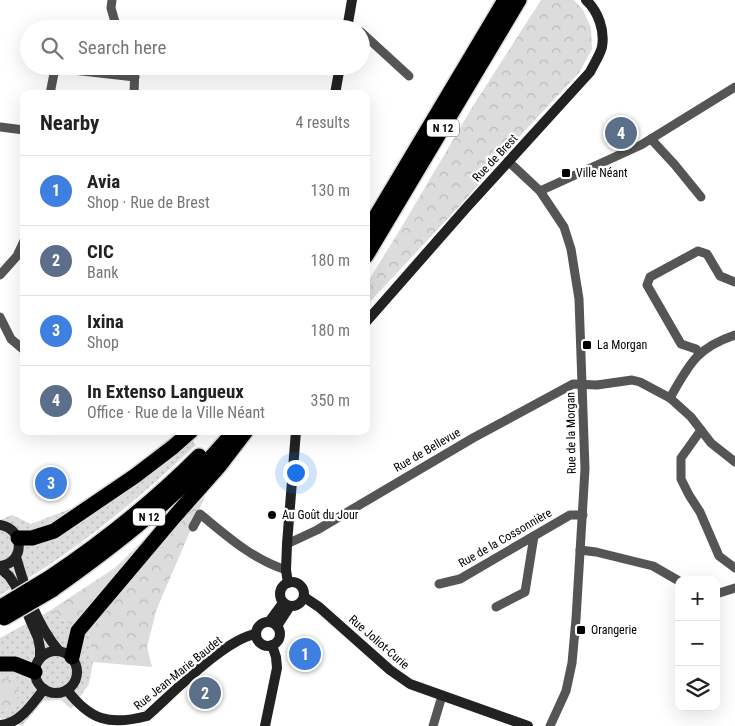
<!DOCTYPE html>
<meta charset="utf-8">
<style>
body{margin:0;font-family:"Roboto Condensed",sans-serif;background:#f6f6f6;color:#222}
.controls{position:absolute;right:15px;bottom:15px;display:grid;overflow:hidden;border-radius:10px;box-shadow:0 5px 20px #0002}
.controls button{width:45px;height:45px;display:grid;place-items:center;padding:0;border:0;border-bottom:1px solid #e0e0e0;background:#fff;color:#222;font:25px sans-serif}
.you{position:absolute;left:295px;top:472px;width:18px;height:18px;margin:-12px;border:4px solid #fff;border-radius:50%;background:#1a73e8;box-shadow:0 0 0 8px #1a73e833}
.badge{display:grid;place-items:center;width:32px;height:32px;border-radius:50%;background:#0b8043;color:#fff;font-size:16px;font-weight:700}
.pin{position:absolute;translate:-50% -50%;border:2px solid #fff;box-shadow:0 1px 5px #0006}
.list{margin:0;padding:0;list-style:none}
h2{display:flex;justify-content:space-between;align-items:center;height:65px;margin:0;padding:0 20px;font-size:21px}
h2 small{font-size:16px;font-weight:400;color:#767676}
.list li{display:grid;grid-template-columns:32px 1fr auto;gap:15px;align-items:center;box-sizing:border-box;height:70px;padding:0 20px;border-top:1px solid #e0e0e0}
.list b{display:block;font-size:19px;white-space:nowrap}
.list p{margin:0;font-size:16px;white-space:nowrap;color:#767676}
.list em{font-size:16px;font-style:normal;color:#767676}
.icon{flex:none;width:28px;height:28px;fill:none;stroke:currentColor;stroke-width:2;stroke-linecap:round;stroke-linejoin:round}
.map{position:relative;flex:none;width:735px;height:726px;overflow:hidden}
.search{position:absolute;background:#fff;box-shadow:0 5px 20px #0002;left:20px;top:20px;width:350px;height:55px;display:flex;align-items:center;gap:12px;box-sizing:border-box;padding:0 18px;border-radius:28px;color:#767676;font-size:19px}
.panel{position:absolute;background:#fff;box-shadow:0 5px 20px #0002;left:20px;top:90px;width:350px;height:345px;border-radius:10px}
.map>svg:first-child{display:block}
.grass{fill:url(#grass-dots)}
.forest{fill:url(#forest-crowns)}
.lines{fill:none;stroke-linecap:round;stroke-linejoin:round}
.highway-casing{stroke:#dbdbdb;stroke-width:18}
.street{stroke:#555;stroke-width:9}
.secondary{stroke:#222;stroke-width:10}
.highway{stroke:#000;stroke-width:15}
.highway-bridge-casing{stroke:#dbdbdb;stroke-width:18;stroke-linecap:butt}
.highway-bridge{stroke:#000;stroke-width:15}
.poi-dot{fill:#000;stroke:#fff;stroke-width:2}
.labels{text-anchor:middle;stroke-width:4.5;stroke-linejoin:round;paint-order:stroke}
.shield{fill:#fff;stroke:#4c4c4c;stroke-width:1}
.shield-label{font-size:11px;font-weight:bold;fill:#000}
.street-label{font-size:12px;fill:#000;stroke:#fff}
.poi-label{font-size:12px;fill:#000;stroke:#fff;text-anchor:start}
</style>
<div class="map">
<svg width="735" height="726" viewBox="0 0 735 726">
<defs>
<pattern id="grass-dots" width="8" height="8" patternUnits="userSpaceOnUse" patternTransform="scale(1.25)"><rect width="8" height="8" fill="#dcdcdc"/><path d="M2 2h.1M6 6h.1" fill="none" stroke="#bbb" stroke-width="1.8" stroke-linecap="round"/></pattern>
<pattern id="forest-crowns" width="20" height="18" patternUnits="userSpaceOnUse" patternTransform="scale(1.25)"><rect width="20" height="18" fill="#dcdcdc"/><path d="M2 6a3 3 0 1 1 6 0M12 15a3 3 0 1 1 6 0" fill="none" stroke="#bbb"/></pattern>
</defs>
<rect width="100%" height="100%" fill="#fff"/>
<g class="grass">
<path d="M179 431H182L196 445C136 501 72 555 0 595V520L12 515 31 524 80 505 138 464Z"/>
<path d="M51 610 64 621 88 631 93 662 89 684 71 709 61 700 43 701 22 726 0 718V712L8 709 2 677 0 678V638Z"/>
</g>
<g class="forest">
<path d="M541 0H574L583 10 591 28 592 49 579 73 518 138 466 199 366 306V285L404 223 473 106Z"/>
<path d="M205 496 156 611 147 647 152 667 93 662 88 631 64 621 51 610 116 567 157 527 166 534Z"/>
<path d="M2 677 17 683 19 696 8 709 0 712V678Z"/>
</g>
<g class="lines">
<defs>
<g id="highway">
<path d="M366 233 505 0"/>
<path d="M366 256 519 0"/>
<path d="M18 538H32L54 531 135 476 173 447 191 431"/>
<path d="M49 578C103 542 153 502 199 456"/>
<path d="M52 590C117 544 180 495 232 434"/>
<path d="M72 657 78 631 175 516 220 465 246 431"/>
<path d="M0 664H15L35 672"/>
</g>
</defs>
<use href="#highway" class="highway-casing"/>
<g class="street">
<path d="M112 0 111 8 117 29"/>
<path d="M361 32 409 76"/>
<path d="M50 94 55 68 135 77"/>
<path d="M134 94 135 66"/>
<path d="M0 127 24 130"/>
<path d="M651 139 675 165 701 197"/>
<path d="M508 161 540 191 564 227 571 249 579 299 585 469 576 619 572 663 566 691 550 726"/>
<path d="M540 191 641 145 735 87"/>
<path d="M0 275 17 256 24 241"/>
<path d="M0 317 11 339 24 350"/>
<path d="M699 353 696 349 681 344 647 285 650 277 698 251 707 254 720 276 735 282"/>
<path d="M670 398C689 365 696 348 735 335"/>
<path d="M701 430 681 458V479L689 495 700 512 719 556 735 568"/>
<path d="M193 527 200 514C227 536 252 559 286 570"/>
<path d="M287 544 317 530 473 438 573 384 597 385 632 380 640 382 670 398 691 417 711 443 735 462"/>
<path d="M580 550 596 552 653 566 679 581"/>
<path d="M439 584 460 579 570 515H583"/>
<path d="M716 594 735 588"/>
<path d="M496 607 525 592 534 536"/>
<path d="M433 726 442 696"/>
</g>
<g class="secondary">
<path d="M347 29 352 0"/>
<path d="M335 94 340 66"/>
<path d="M366 322 467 207 590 72C594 64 600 55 602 47 605 30 598 11 586 0"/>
<path d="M0 525C25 529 25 563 0 566"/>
<path d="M16 557C26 591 36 624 59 651"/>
<path d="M0 568 9 576 15 585 38 638 40 648V658"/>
<circle cx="292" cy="594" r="12"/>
<path d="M288 583 286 570 287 544 296 431"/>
<path d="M304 597 319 607 390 670 410 684 528 726"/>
<path d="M269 622 283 603"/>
<circle cx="268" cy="634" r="12"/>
<path d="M277 626 290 606"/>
<circle cx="56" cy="672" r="21"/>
<path d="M67 690C90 720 109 726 147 716 172 694 225 639 256 634"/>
<path d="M0 725C20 724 33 703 44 689"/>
<path d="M265 726 277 668 276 657 272 645"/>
</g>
<use href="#highway" class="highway"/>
<defs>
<g id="highway-bridge">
<path d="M1 607 49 578"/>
<path d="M4 618 52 590"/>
</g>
</defs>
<use href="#highway-bridge" class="highway-bridge-casing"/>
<use href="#highway-bridge" class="highway-bridge"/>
</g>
<g class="poi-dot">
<rect x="561" y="168" width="10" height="10" rx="2.5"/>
<rect x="582" y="340" width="10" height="10" rx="2.5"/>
<circle cx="272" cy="515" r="5"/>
<rect x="576" y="625" width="10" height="10" rx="2.5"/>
</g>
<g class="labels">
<g class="shield">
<rect x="427" y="119.5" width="32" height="17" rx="4"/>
<rect x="133" y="508.5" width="32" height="17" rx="4"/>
</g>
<g class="shield-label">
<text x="443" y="132">N 12</text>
<text x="149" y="521">N 12</text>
</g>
<g class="street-label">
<text transform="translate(495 158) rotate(-47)" y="4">Rue de Brest</text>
<text transform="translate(571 433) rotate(-91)" y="4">Rue de la Morgan</text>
<text transform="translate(427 450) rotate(-30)" y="4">Rue de Bellevue</text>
<text transform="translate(505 538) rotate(-30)" y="4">Rue de la Cossonnière</text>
<text transform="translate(379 642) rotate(41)" y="4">Rue Joliot-Curie</text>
<text transform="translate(178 673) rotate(-39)" y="4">Rue Jean-Marie Baudet</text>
</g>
<g class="poi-label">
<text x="576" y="177">Ville Néant</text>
<text x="597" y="349">La Morgan</text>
<text x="282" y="519">Au Goût du Jour</text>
<text x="591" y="634">Orangerie</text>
</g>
</g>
</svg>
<div class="controls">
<button>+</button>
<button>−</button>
<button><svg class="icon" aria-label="layers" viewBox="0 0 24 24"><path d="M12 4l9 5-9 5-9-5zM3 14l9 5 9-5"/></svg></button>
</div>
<div class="you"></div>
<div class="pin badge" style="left:305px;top:654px;background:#3f7fe0">1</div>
<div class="pin badge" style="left:205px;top:693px;background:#5c6f8a">2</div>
<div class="pin badge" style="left:51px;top:483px;background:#3f7fe0">3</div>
<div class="pin badge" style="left:621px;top:133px;background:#5c6f8a">4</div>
<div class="search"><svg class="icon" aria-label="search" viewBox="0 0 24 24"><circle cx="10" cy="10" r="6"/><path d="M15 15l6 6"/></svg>Search here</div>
<section class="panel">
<h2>Nearby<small>4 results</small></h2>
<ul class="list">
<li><span class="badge" style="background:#3f7fe0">1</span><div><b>Avia</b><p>Shop · Rue de Brest</p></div><em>130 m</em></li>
<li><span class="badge" style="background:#5c6f8a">2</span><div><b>CIC</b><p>Bank</p></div><em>180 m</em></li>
<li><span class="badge" style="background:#3f7fe0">3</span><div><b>Ixina</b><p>Shop</p></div><em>180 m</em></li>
<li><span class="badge" style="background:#5c6f8a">4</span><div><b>In Extenso Langueux</b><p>Office · Rue de la Ville Néant</p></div><em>350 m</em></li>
</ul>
</section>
</div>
